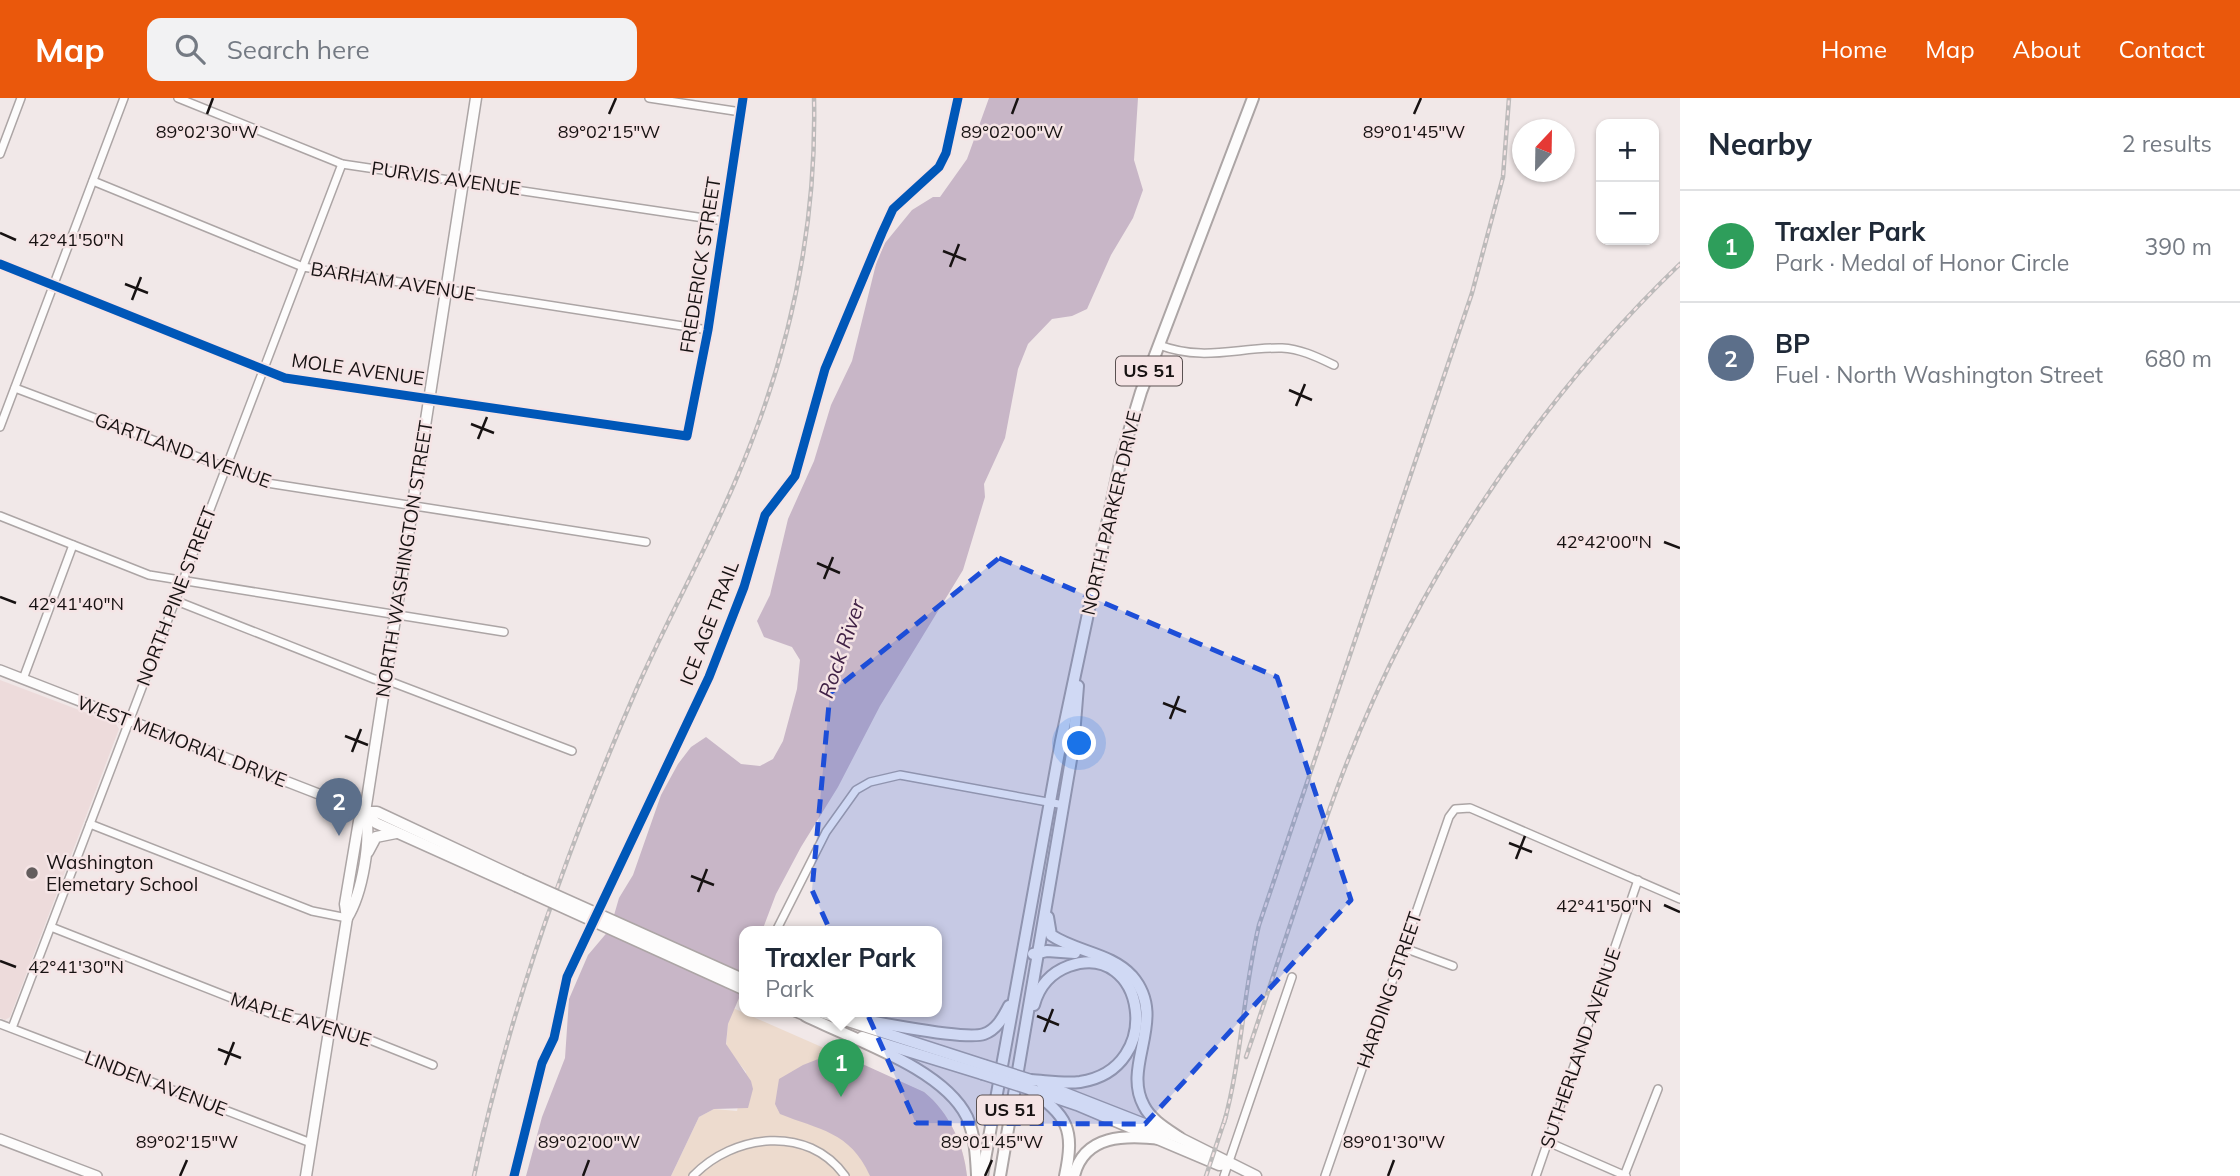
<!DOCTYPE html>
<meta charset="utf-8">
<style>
body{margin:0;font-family:Mulish,sans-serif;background:#f2f2f3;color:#1f2937}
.controls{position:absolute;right:21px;top:21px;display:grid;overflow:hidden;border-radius:14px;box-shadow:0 2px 5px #0004}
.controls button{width:63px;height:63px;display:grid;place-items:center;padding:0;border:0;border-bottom:2px solid #e0e1e3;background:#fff;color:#1f2937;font:35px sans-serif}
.compass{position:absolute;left:1512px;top:21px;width:63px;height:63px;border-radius:50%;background:#fff;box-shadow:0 2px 5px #0004;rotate:22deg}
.you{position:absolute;left:1080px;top:646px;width:24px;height:24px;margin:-18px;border:5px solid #fff;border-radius:50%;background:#1a73e8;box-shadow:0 0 0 10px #1a73e833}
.badge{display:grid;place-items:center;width:46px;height:46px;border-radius:50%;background:#ea580c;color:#fff;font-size:23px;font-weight:700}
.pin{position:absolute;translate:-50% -58px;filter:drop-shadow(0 2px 4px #0008)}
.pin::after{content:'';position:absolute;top:37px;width:24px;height:21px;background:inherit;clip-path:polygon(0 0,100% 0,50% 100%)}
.popup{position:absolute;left:739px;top:828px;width:203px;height:91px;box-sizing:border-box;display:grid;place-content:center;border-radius:14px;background:#fff;filter:drop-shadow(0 2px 5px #0005);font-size:23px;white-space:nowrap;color:#747a83}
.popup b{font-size:26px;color:#1f2937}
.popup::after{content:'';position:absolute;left:50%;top:100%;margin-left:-14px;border:14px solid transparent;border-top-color:#fff}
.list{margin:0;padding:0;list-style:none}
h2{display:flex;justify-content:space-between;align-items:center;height:91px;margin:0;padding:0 28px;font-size:30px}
h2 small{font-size:23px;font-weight:400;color:#747a83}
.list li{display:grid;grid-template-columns:46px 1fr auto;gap:21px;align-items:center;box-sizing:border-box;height:112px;padding:0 28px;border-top:2px solid #e0e1e3}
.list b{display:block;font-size:26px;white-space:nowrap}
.list p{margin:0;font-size:23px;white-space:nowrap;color:#747a83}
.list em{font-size:23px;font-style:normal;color:#747a83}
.icon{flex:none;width:38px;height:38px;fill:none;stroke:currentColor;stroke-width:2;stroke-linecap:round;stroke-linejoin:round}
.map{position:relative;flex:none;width:1680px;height:1078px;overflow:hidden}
header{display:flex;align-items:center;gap:42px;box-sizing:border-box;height:98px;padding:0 35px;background:#ea580c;color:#fff}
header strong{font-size:33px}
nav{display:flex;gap:38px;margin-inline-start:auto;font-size:24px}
.search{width:490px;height:63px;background:#f2f2f3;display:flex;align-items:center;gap:18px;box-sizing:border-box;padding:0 24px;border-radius:14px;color:#747a83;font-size:26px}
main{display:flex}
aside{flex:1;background:#fff}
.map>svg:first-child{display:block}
.built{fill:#eddbdb}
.green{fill:#eddbce}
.water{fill:#c8b6c7}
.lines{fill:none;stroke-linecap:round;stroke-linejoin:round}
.minor-casing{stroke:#aca5a5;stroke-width:10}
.tertiary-casing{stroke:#aca5a5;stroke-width:12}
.secondary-casing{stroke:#aca5a5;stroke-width:13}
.primary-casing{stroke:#aca5a5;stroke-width:14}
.minor{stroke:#fdfcfc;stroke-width:7}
.tertiary{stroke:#fdfcfc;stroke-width:9}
.secondary{stroke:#fdfcfc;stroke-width:10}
.primary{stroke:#fdfcfc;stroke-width:10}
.rail-casing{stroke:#bcbaba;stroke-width:4.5}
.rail{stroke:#f5e4e5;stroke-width:2;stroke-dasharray:5;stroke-linecap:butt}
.secondary-bridge-casing{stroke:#aca5a5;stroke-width:13;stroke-linecap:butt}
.secondary-bridge{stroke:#fdfcfc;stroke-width:10}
.cycleway-casing{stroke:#f5e4e5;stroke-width:13}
.cycleway{stroke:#0057b8;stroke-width:9}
.marked{fill:#1d4ed8;fill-opacity:0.2;stroke:#1d4ed8;stroke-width:5;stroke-dasharray:14 9;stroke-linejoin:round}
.ticks{fill:none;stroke:#171212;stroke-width:2.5}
.poi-dot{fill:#635d5d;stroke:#f5e4e5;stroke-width:2.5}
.labels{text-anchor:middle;stroke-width:5;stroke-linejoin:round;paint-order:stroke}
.shield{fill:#f5e4e5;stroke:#5a5151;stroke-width:2}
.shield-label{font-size:18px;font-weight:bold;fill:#171212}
.street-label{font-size:19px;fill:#171212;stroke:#f5e4e5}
.poi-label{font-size:19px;fill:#171212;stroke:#f5e4e5;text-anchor:start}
.water-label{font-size:21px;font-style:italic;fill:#412246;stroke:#f5e4e5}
.ticks-label{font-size:18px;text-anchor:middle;fill:#171212;stroke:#f5e4e5;stroke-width:5;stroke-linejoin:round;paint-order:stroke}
</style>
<header>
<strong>Map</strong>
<div class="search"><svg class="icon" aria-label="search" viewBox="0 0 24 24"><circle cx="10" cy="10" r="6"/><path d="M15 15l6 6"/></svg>Search here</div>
<nav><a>Home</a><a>Map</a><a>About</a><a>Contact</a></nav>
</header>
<main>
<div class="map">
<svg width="1680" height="1078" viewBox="0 0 1680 1078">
<rect width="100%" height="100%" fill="#f1e8e8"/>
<path class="built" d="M0 582 116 626 119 631 10 919 5 922 0 920Z"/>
<path class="green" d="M733 910 924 994C949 1014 964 1047 967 1078H671L699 1019 714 1011 737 1013 746 974 726 949 728 926Z"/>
<g class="water">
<path d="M989 0H1138L1134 62 1143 92 1133 120 1111 157 1087 211 1072 218 1052 221 1028 246 1018 271 1005 340 984 386 985 399 963 472 880 608 838 689 801 749 776 796 762 833H745V886L728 926 726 946 751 983 753 991 748 1010 714 1011 699 1019 671 1078H526L542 1019 565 960 569 901 588 857 610 831 619 800 633 777 661 697 678 666 691 649 706 639 741 666 760 668 773 661 783 643 797 591 800 562 792 549 764 539 757 523 770 497 788 421 814 363 831 307 852 263 877 162 885 145 912 112 933 99H940L967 61Z"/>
<path d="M836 954 924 994C949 1014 964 1047 967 1078H870C850 1033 819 1032 780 1016L775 1006 779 981 803 967Z"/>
</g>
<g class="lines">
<defs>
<g id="minor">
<path d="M178 0 342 66 724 123"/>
<path d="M649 0 741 14"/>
<path d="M0 56 21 0"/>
<path d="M93 83 303 169 708 232"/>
<path d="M0 166 285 280 687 338 708 232 743 0"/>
<path d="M1159 247C1205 264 1237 249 1282 250 1301 251 1317 259 1334 267"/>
<path d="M15 290 267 385 646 444"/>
<path d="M0 329 124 0"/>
<path d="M0 418 149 477 504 534"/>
<path d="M174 502 374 581 394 585 572 653"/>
<path d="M23 581 73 447"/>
<path d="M90 726 312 813 347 820"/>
<path d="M51 829 272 916 330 926 433 967"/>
<path d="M776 833 826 734 856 692 870 684 900 677 1064 707"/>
<path d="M1404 850 1453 868"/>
<path d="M0 926 311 1045"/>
<path d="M12 930 342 66"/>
<path d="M1548 1044 1626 1078"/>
<path d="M693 1078C733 1036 808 1026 845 1078"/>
<path d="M1224 1078 1292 879"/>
<path d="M1325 1078 1449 719 1455 711 1470 710 1680 801"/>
<path d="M1536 1078 1638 782"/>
<path d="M1624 1078 1658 991"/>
</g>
<g id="tertiary">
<path d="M0 572 365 714"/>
<path d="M0 1041 97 1078"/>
</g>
<g id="secondary">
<path d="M365 714H377L520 781"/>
<path d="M365 714 376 725 516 788"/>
<path d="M368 754 376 739 396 735"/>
<path d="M347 820C362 796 372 741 365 714L476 0"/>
<path d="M795 913 812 920"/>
<path d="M817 913 984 967"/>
<path d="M862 939 982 976"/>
<path d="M1042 986 1180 1040 1256 1078"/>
<path d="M1033 992 1077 1007 1219 1067 1228 1066"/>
<path d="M306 1078 347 820 345 806 359 723 365 714"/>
</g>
<g id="primary">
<path d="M1048 819 1051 837C1076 854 1111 855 1132 878 1169 921 1121 967 1144 1008 1151 1022 1167 1031 1180 1040"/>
<path d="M1033 856 1047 853 1075 855"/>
<path d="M825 913C851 920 964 943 984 936 996 932 1003 920 1009 908"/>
<path d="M806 918C854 942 943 970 967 1019 975 1038 976 1057 977 1077"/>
<path d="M1031 982C1047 983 1064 986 1080 984 1167 971 1145 841 1069 868 1050 875 1039 888 1034 907"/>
<path d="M1029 991C1068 1018 1075 1031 1065 1078"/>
<path d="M982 1078 1061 643 1121 360 1141 294 1253 0"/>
<path d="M1000 1078 1073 650 1078 588"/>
<path d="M1074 1078C1084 1036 1126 1037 1161 1041"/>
</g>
</defs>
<use href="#minor" class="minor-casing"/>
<use href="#tertiary" class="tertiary-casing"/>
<use href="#secondary" class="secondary-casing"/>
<use href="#primary" class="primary-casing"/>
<use href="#minor" class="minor"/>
<use href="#tertiary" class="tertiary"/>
<use href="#secondary" class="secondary"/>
<use href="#primary" class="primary"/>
<defs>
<g id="rail">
<path d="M1246 959C1277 869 1305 777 1338 688 1410 494 1530 310 1680 166"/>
<path d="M1224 1025C1242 960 1243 893 1259 827L1472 195 1503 79 1509 0"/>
<path d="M474 1078C510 909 568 748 637 590 668 520 705 454 735 384 788 262 817 133 814 0"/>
<path d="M1206 1078 1226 1018"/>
</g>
</defs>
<use href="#rail" class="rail-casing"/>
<use href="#rail" class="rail"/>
<defs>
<g id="secondary-bridge">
<path d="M520 781 745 882"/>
<path d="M516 788 745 892"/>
<path d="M984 967 1031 982"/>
<path d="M982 976 1029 991"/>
</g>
</defs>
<use href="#secondary-bridge" class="secondary-bridge-casing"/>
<use href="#secondary-bridge" class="secondary-bridge"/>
<defs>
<g id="cycleway">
<path d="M0 166 285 280 687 338 708 232 743 0"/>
<path d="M514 1078 542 965 554 940 567 879 709 579 744 489 765 417 795 378 825 271 882 135 893 111 939 69 946 55 958 0"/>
</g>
</defs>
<use href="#cycleway" class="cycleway-casing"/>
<use href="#cycleway" class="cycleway"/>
</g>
<path class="marked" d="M999 460 1277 579 1351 802 1145 1026 916 1025 812 792 830 595Z"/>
<path class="ticks" d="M207 16 213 0M609 16 616 0M1012 16 1018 0M1414 16 1421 0M0 135 16 142M943 153 966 162M950 169 959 146M125 186 148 195M132 202 141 179M1289 292 1312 302M1296 308 1305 286M471 326 494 335M478 341 487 319M1664 444 1680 450M817 465 840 475M824 481 833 459M0 499 16 505M1163 605 1186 614M1170 621 1179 598M345 638 368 647M352 654 361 631M1509 745 1532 754M1516 761 1525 738M691 778 714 787M698 794 707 771M1664 807 1680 814M0 863 16 869M1037 918 1059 927M1044 934 1053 911M218 951 241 960M225 967 234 944M180 1078 187 1062M583 1078 589 1062M985 1078 992 1062M1388 1078 1394 1062"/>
<circle class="poi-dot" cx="32" cy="775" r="7"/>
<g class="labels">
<g class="shield">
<rect x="1116" y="258.5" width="66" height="29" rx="5"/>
<rect x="977" y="997.5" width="66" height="29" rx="5"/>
</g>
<g class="shield-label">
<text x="1149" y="279">US 51</text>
<text x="1010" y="1018">US 51</text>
</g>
<g class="street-label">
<text transform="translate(446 80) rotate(8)" y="7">PURVIS AVENUE</text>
<text transform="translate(700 167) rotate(-81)" y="7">FREDERICK STREET</text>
<text transform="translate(393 183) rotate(9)" y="7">BARHAM AVENUE</text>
<text transform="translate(358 271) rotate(8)" y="7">MOLE AVENUE</text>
<text transform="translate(183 352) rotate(20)" y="7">GARTLAND AVENUE</text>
<text transform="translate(1111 415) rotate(-77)" y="7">NORTH PARKER DRIVE</text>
<text transform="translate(404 461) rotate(-81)" y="7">NORTH WASHINGTON STREET</text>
<text transform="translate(176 498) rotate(-69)" y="7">NORTH PINE STREET</text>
<text transform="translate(709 525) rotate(-69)" y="7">ICE AGE TRAIL</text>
<text transform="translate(182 643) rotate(21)" y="7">WEST MEMORIAL DRIVE</text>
<text transform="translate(1389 892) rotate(-71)" y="7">HARDING STREET</text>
<text transform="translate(301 921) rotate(17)" y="7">MAPLE AVENUE</text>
<text transform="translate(1580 950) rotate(-71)" y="7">SUTHERLAND AVENUE</text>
<text transform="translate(156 985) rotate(21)" y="7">LINDEN AVENUE</text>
</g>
<g class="poi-label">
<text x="46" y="771">Washington<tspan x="46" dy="22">Elemetary School</tspan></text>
</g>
<g class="water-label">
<text transform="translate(842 551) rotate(-71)" y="7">Rock River</text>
</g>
</g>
<g class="ticks-label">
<text x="609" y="40">89°02'15"W</text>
<text x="1414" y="40">89°01'45"W</text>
<text x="207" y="40">89°02'30"W</text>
<text x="1012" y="40">89°02'00"W</text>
<text x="76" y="148">42°41'50"N</text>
<text x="1604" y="450">42°42'00"N</text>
<text x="76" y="512">42°41'40"N</text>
<text x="1604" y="814">42°41'50"N</text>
<text x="76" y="875">42°41'30"N</text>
<text x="187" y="1050">89°02'15"W</text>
<text x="589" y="1050">89°02'00"W</text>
<text x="992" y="1050">89°01'45"W</text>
<text x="1394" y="1050">89°01'30"W</text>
</g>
</svg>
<div class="controls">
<button>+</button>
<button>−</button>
</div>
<svg class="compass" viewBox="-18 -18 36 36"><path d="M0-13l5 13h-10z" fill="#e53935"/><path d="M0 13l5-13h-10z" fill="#747a83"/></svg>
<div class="you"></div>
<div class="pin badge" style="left:841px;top:999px;background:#2e9e5b">1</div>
<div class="popup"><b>Traxler Park</b>Park</div>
<div class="pin badge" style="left:339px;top:738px;background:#5c6f8a">2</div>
</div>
<aside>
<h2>Nearby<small>2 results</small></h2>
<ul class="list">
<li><span class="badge" style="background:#2e9e5b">1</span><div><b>Traxler Park</b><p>Park · Medal of Honor Circle</p></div><em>390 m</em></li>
<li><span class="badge" style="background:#5c6f8a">2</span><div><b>BP</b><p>Fuel · North Washington Street</p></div><em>680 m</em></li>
</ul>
</aside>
</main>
